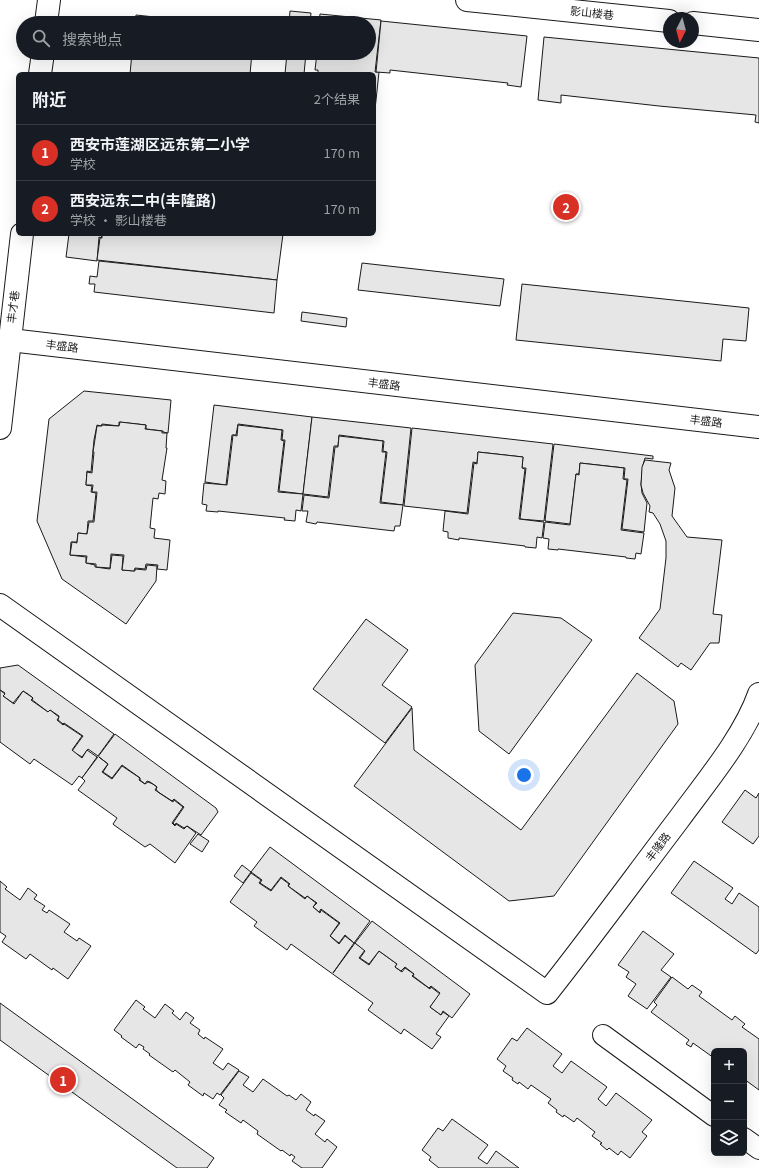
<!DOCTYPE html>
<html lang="zh">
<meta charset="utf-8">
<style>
body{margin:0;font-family:Georgia,"Noto Sans SC",serif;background:#242831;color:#f1f3f6}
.controls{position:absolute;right:12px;bottom:12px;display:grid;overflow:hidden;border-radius:6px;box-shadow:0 4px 16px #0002}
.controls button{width:36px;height:36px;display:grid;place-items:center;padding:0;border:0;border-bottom:1px solid #363941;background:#171b24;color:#f1f3f6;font:20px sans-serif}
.compass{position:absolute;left:663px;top:12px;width:36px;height:36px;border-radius:50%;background:#171b24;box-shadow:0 4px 16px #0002;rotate:186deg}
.you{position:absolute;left:524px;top:775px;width:14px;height:14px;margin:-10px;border:3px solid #fff;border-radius:50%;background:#1a73e8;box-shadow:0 0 0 6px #1a73e833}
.badge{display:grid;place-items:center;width:26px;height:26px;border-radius:50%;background:#d93025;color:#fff;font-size:13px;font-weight:700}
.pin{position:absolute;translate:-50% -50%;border:2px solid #fff;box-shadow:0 1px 4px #0006}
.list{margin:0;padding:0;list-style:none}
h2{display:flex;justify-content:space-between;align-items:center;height:52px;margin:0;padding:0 16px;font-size:17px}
h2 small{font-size:13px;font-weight:400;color:#9ea1a6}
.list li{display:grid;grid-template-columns:26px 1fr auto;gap:12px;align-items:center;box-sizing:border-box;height:56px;padding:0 16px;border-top:1px solid #363941}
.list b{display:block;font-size:15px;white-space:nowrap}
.list p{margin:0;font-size:13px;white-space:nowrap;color:#9ea1a6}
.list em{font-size:13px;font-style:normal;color:#9ea1a6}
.icon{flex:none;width:22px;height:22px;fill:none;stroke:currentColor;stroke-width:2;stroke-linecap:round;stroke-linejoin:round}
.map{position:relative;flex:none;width:759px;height:1168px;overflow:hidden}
.search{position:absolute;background:#171b24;box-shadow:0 4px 16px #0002;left:16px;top:16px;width:360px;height:44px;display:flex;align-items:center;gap:10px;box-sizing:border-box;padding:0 14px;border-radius:22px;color:#9ea1a6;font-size:15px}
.panel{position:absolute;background:#171b24;box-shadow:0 4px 16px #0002;left:16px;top:72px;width:360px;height:164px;border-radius:6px}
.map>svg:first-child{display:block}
.building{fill:#e6e6e6;stroke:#1a1a1a}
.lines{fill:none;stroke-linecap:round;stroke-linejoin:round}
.street-casing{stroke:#1a1a1a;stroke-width:22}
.secondary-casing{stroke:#1a1a1a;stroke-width:24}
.street{stroke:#fff;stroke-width:20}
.secondary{stroke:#fff;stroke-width:22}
.labels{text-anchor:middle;stroke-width:3;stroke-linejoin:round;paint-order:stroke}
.street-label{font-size:11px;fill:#1a1a1a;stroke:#fff}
</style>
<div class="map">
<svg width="759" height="1168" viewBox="0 0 759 1168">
<rect width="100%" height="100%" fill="#fff"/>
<g class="building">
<path d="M290 11 311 13 310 23H289Z"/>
<path d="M320 14 381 20 375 72H379L374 119V74H318V70H315L317 53H369V23H319Z"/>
<path d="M136 15 210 23H135Z"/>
<path d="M381 21 527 36 521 87 507 85 508 83 390 70V73L376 72Z"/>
<path d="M544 37 759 58V123L755 122 756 115 659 106 561 95V103L538 100Z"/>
<path d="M132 53H252L250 74H130Z"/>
<path d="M287 53H306L304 74H285Z"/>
<path d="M69 234H102L101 238 99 237 97 261 66 257Z"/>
<path d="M102 234H283L277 280 97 260 100 238H102Z"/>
<path d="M99 261 277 280 274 313 94 292 95 284H89L90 276 97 277Z"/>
<path d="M362 263 504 279 500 306 358 290Z"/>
<path d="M522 284 749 308 746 341 723 339 721 361 516 340Z"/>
<path d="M302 312 347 318 346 327 301 321Z"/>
<path d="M84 391 171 400 168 433 163 432V431L146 429V425L119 422V426L102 424 101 426 97 425 94 440 91 472 87 471 86 485 92 486 91 492 96 493 93 521H88L87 534 78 533 77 542H71L70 555 86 557V563L95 565V567L110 569 112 555 123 556 122 570 135 571V569L146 570 147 565 157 566 156 581 126 624 62 579 37 521 49 419Z"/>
<path d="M214 405 312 417 303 494 279 491 285 440H282L283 430 238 424 236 435H232L226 485 205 482Z"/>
<path d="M312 417 411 428 403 505 381 502 387 452 383 451 384 441 339 435 338 446H334L328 497 303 494Z"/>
<path d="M120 422 146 425 145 429 162 431V433H167L166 448H167L162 480 166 481 165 494 159 493 158 499 153 498 150 528 155 529 154 538 170 540 167 570 157 569 158 565 146 564 145 569 135 568 134 571 122 570 124 555 111 554 110 568 96 567V564L86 563 87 556 70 555 72 542 77 543 78 533 87 534 89 522H94L97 492H92L93 485H86L87 472 92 473 94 452H93L97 426H102V425L119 426Z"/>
<path d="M238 425 282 430 281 440 284 441 278 492 303 494 301 511 296 510 295 521 284 520 285 518 218 511V512L206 511 207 505 202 504 204 483 227 485 233 435 237 436Z"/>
<path d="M412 428 553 444 544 521 520 519 526 468H522L523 457 478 452 477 463 473 462 467 513 404 506Z"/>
<path d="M339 436 383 441 382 452H386L380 503 403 505 400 526H395L394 531 317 522 316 524 306 522 308 511H302L304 495 329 498 335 447H338Z"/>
<path d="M554 444 653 456V459L645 458 643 465 641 484 642 493 647 503 644 532 622 529 628 479H624L625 468 580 463 579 474H576L570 524 545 521Z"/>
<path d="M478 452 523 457 522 468 525 469 519 519 544 522 542 538 537 537 536 548 525 547V546L459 538V540L448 538V532L443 531 445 511 468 514 474 463 477 464Z"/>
<path d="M645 460 671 463 669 470 675 488 672 516 687 537 722 540 713 614 722 615 719 643H710L691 670 681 663 678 667 639 638 660 609 666 558V541L660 524 653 513 649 512 650 506 643 493 641 485 642 467Z"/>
<path d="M580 463 624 468 623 479 627 480 621 530 644 533 641 554 636 553 635 559 626 558V557L558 549V550L548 549 549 539 543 538 545 522 570 525 576 474 579 475Z"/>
<path d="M513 613 561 618 592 640 509 754 479 731 475 665Z"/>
<path d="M366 619 408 650 382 685 412 707 385 743 313 689Z"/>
<path d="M18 665 114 734 98 756 88 749 82 757 72 751 83 736 64 723 63 724 58 720 59 716 50 710 48 712 35 702 32 700 33 698 28 694 23 691 13 703 3 696 5 693 0 690V668Z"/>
<path d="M637 673 674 701 678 724 554 896 509 901 354 786 412 708 414 750 521 830Z"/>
<path d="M0 690 5 694 3 696 14 704 23 691 33 698 31 700 48 712 50 710 59 717 57 720 63 725 64 724 82 736 72 750 82 758 87 750 97 757 82 778 79 776 72 785 34 759 30 764 0 742Z"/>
<path d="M115 734 216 808 218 812 201 835 187 826 184 828 176 823 175 825 173 823 184 807 174 799 172 801 158 792 156 789 157 787 150 782 147 781 145 784 140 780V778L122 765 112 778 103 772 108 764 99 757 108 764 102 772 112 779 122 766 140 778 139 780 145 784 148 782 153 784 157 787 155 790 173 802 174 800 183 807 174 820 172 823 175 826 176 824 184 829 187 826 196 833 175 863 150 844 145 847 114 825 113 824 117 818 78 790 85 781 82 778Z"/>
<path d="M745 790 756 798 759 793V836L753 844 722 822Z"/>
<path d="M198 834 209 841 202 852 190 844Z"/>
<path d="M270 847 370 921 354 943 345 935 339 943 330 936 340 923 321 909 319 912 313 907 317 903 307 896 305 898 288 886 290 884 281 877 271 890 260 883 262 880 251 872Z"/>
<path d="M694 861 733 888 725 899 732 904 739 893 759 907V950L756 954 671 893Z"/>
<path d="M242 865 251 872 243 883 234 876Z"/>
<path d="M251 873 261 880 259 883 271 891 281 878 289 884 288 886 305 899 307 896 316 903 313 907 320 913 321 910 339 923 330 936 339 944 345 936 354 943 333 973 355 943 365 950 359 958 369 965 379 951 397 964 395 967 402 972 405 968 414 974 412 976 430 989 431 987 440 994 430 1007 441 1015 443 1012 449 1016 436 1034 441 1037 432 1049 404 1029 401 1034 368 1010 373 1003 291 944 287 950 254 926 257 922 230 902Z"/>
<path d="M0 881 7 887 5 889 20 900 28 888 37 895 34 899 45 906 42 910 47 913 49 910 70 924 64 932 77 941 79 938 91 946 68 979 53 968 52 970 30 954 26 959 2 942 6 936 0 932Z"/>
<path d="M372 921 470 994 452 1018 443 1011 441 1015 430 1007 440 993 431 986 429 988 413 976 414 974 405 967 401 971 395 967 397 964 379 951 369 964 360 958 365 951 355 943Z"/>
<path d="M643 931 674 954 661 970 671 977 647 1009 628 996 636 984 626 977 629 972 618 965Z"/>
<path d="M672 977 688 989 692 985 702 992 699 996 732 1020 735 1016 745 1024 742 1027 759 1039V1090L744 1079V1051H714V1058L693 1043 691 1047 686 1044 689 1040 651 1012 657 1005 654 1002Z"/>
<path d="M136 1000 145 1007 143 1009 155 1018 165 1004 174 1011 172 1013 180 1020 186 1012 194 1018 190 1023 200 1030 198 1034 204 1039 205 1037 223 1049 213 1063 223 1070 228 1063 239 1070 220 1095 217 1093 213 1099 204 1093 203 1096 188 1085 190 1082 175 1070 173 1072 149 1055 150 1054 143 1049 144 1047 139 1044 136 1048 121 1037 122 1036 114 1030Z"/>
<path d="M0 1003 214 1158 207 1168H177L0 1040Z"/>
<path d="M527 1028 562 1054 553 1066 562 1073 571 1061 607 1087 598 1099 606 1106 616 1093 652 1120 642 1132 647 1136 630 1158 621 1151 618 1155 609 1148 607 1150 600 1144 602 1143 592 1136 595 1132 577 1118 574 1122 564 1115 563 1117 556 1112 557 1110 548 1103 551 1099 531 1085 528 1089 519 1082 518 1084 512 1080 513 1078 503 1071 506 1066 497 1059 512 1038 517 1041Z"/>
<path d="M239 1071 249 1077 243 1085 253 1092 263 1079 287 1096 289 1095 296 1100 301 1094 311 1102 306 1110 314 1116 315 1114 325 1121 315 1134 325 1142 327 1139 337 1147 322 1168H302L292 1161 295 1157 291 1154 290 1156 282 1150 281 1151 257 1134 258 1131 243 1120 241 1123 225 1112 227 1110 219 1105 224 1098 221 1095Z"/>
<path d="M452 1119 488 1145 478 1158 487 1164 496 1151 519 1168H439L429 1160 431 1157 422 1150 438 1128 443 1131Z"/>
</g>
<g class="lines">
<defs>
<g id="street">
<path d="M603 1035 714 1116"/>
<path d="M744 1138 759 1149"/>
</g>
<g id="secondary">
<path d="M467 0 669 21"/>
<path d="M46 23 49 0"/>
<path d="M693 23 759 30"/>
<path d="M40 74 43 53"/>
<path d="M10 340 759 427"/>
<path d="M0 428 22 234"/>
<path d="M0 605 547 993C592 936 635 877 679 819 706 782 744 737 759 694"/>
</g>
</defs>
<use href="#street" class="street-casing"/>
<use href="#secondary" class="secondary-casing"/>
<use href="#street" class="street"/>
<use href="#secondary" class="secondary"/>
</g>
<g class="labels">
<g class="street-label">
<text transform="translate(592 13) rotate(6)" y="4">影山楼巷</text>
<text transform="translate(13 307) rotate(-83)" y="4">丰才巷</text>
<text transform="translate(62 346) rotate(7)" y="4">丰盛路</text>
<text transform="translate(384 384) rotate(7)" y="4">丰盛路</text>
<text transform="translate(706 421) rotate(7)" y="4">丰盛路</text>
<text transform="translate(658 847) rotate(-53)" y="4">丰隆路</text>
</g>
</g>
</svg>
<div class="controls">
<button>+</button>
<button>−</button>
<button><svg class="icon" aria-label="layers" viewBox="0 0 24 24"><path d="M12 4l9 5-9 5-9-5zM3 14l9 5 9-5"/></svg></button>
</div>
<svg class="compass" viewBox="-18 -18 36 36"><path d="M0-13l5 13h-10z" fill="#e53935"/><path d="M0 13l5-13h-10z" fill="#9ea1a6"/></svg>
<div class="you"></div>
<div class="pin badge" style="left:63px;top:1080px">1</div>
<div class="pin badge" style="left:566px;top:207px">2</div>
<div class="search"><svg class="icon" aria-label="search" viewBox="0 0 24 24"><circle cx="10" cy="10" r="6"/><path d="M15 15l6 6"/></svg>搜索地点</div>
<section class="panel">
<h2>附近<small>2个结果</small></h2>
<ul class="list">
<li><span class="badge">1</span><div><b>西安市莲湖区远东第二小学</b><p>学校</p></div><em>170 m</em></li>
<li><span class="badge">2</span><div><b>西安远东二中(丰隆路)</b><p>学校 · 影山楼巷</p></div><em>170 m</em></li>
</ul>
</section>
</div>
